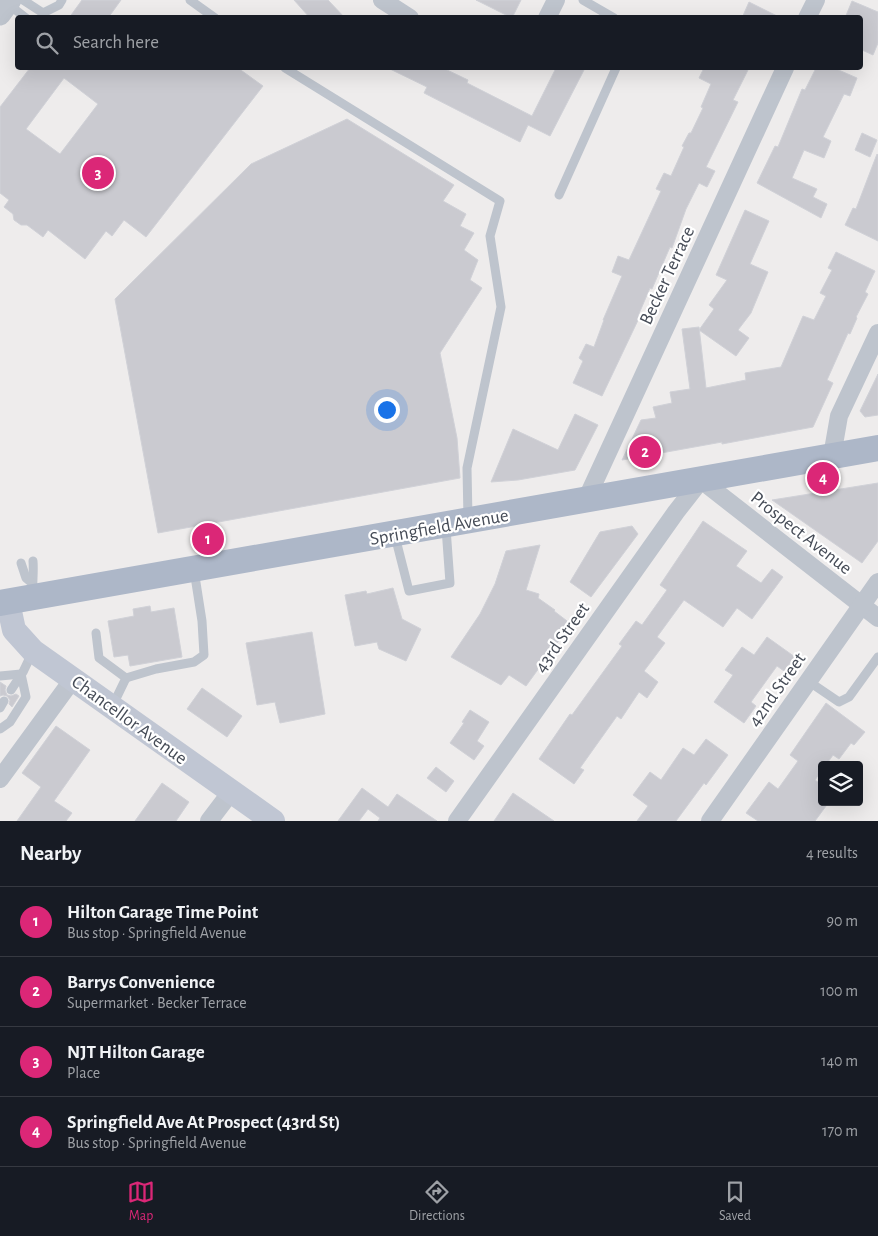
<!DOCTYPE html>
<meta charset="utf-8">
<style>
body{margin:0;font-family:"Alegreya Sans",sans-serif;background:#242831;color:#f1f3f6}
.controls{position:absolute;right:15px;bottom:15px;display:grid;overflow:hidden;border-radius:5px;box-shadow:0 5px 20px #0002}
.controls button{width:45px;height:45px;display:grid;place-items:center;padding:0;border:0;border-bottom:1px solid #363941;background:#171b24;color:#f1f3f6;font:25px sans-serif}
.you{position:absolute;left:386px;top:409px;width:18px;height:18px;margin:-12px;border:4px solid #fff;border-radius:50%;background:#1a73e8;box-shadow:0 0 0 8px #1a73e833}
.badge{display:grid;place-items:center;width:32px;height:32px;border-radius:50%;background:#db2777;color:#fff;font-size:16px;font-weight:700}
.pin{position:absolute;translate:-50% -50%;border:2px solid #fff;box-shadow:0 1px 5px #0006}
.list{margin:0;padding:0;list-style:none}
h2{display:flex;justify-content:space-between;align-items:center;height:65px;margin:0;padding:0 20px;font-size:21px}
h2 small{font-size:16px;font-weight:400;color:#9ea1a6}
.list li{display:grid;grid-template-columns:32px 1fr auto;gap:15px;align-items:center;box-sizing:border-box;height:70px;padding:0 20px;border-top:1px solid #363941}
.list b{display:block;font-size:19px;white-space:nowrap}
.list p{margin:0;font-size:16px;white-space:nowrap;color:#9ea1a6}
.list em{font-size:16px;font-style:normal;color:#9ea1a6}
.icon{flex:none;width:28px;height:28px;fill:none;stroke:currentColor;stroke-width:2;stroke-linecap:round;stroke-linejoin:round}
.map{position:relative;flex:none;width:878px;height:821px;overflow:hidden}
.search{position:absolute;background:#171b24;box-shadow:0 5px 20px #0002;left:15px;right:15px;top:15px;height:55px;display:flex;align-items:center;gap:12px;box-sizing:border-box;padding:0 18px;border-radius:5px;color:#9ea1a6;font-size:19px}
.sheet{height:345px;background:#171b24}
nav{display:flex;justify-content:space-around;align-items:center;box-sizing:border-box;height:70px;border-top:1px solid #363941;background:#171b24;font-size:14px;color:#9ea1a6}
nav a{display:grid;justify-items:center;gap:2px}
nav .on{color:#db2777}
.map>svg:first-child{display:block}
.building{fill:#cacad0;stroke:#d0d1d7;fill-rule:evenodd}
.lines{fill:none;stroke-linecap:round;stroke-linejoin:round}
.service{stroke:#bec4cd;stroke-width:9}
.minor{stroke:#bec4cd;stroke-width:18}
.tertiary{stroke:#bec4cd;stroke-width:21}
.secondary{stroke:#c0c6d3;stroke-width:24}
.primary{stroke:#adb7c8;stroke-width:26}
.labels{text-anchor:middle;stroke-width:4.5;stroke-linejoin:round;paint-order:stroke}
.street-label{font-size:19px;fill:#464c57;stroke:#fff}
</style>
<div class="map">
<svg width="878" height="821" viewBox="0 0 878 821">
<rect width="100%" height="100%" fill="#eeecec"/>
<g class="building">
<path d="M82 0H121L108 18H69Z"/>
<path d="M294 0H328L345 18H310Z"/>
<path d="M476 0H521L512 18Z"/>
<path d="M852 1 878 12V43L873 55 860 49V18H845Z"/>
<path d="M749 2 781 18H742Z"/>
<path d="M30 68H238L263 86 146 237 124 220 112 236 106 231 85 259 48 230 43 237 27 225H21L14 220 13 214 4 207 9 200 0 193V107ZM64 78 98 104 60 154 26 129Z"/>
<path d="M388 68H443L468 80 467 83 532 116 556 68H585L550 136 528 125 520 142 424 93 427 87Z"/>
<path d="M704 68H749L733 100 738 102 706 167 715 171 707 187 699 183 686 209 672 248 670 247 652 289 650 288 638 316H640L602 396 573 383 583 361 579 358 586 344 594 347 604 320H603L622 276 612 272 618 256 629 260 661 191 656 189 664 173 671 176 684 147 682 146 689 133H691L703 108 701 107 711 84 699 78Z"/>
<path d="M816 68H834L857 78 850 96 844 94 823 137 831 141 824 158 804 150 792 178 817 189 813 197 827 204 821 218 757 183 775 146 778 147 802 89 805 90Z"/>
<path d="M347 119 454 185 443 201 466 214 460 226 474 233 464 250 478 260 470 280 482 288 440 353 457 438 460 478 158 533 115 299 251 164Z"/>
<path d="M862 133 877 140 870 157 855 150Z"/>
<path d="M877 154 878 155V241L845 225 853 208 856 209Z"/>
<path d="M745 210 769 221 750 264 768 272 751 313 738 330 749 338 736 356 699 330 714 309 709 305 727 280 716 275Z"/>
<path d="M836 252 875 271 865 292 868 294 856 317 857 318 850 334 848 333 827 380 833 383 813 427 722 444V442L661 453V454L622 460 641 420 656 418 653 407 672 403 670 392 690 389 682 329 699 327 706 388 746 380 745 373 781 367 803 316 814 320 826 296 820 293 832 270 828 268Z"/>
<path d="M878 374V415L865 417 860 411Z"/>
<path d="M575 414 598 425 575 470 518 480 491 482 513 429 558 450Z"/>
<path d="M878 483V541L862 563 772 500Z"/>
<path d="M703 521 747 551 736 566 761 583 772 569 783 577 752 619 737 608 723 627 684 600 657 637 665 643 644 671 658 682 647 698 639 692 621 719 617 716 580 768 584 770 574 784 539 759 570 714 572 715 622 646 619 644 636 621 642 625 667 590 660 585Z"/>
<path d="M632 526 638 534 591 597 570 582 600 532Z"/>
<path d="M540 545 526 590 539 594 538 598 555 610 554 611 571 624 526 686 509 675 501 685 451 657 480 614 495 584 506 551Z"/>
<path d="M393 588 402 619 421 629 406 661 379 649 377 642 355 646 345 595 366 591 367 594Z"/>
<path d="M150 606 151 612 174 608 182 657 130 666 128 655 114 657 108 621 134 616 133 609Z"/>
<path d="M312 632 325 714 280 723 275 702 257 705 246 643Z"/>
<path d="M767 637 795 657 784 671 777 666 751 702 756 706 744 723 714 702 733 675 725 670 742 647 754 655Z"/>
<path d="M0 682 6 686 5 690 7 695 11 696 16 694 19 696 12 707 9 704 10 700 7 696 3 695 0 696Z"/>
<path d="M202 688 242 716 227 737 187 709Z"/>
<path d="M826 703 865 732 854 745 851 743 839 759 833 755 826 765H822V770L815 780 822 785V802H829L815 821H758L746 813 769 782 778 789 798 761 790 755Z"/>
<path d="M470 710 489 722 477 741 484 746 474 760 450 743 464 723 462 722Z"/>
<path d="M56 726 90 750 54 801 72 813 66 821H17L41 787 22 773Z"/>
<path d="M706 739 728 755 706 785 704 783 676 821H637L648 806 633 795 650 772 661 780 683 748 694 755Z"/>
<path d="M436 767 454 781 446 792 427 778Z"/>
<path d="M162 783 189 802 176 821H135Z"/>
<path d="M362 788 388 807 397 794 437 821H378L380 818 368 809 359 821H338Z"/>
<path d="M513 793 554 821H494Z"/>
</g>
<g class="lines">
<g class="service">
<path d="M23 0 43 13 59 5 62 0"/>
<path d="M190 0 215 18"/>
<path d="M583 0 614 18"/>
<path d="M8 4 26 18"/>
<path d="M285 68 500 201 490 236 501 307 467 468 468 519"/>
<path d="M559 195 616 68"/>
<path d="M395 536 409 591 450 583 446 528"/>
<path d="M33 561C34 573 32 583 33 595"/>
<path d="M21 563 26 578 32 583"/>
<path d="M96 633 99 658 126 678 112 707"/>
<path d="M0 676 21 674"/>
<path d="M126 678 156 669 194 662 204 655 202 621 194 570"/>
<path d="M808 681 839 702 849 697 878 657"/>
<path d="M11 690 23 672 33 651"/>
<path d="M0 708 4 701"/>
<path d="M0 729 10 722 26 697 21 674"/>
</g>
<g class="minor">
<path d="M382 0 410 18"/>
<path d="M547 18 556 0"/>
<path d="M807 18 816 0"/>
<path d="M832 456 839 416 878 333"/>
<path d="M586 500 785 68"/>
<path d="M0 779 73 679"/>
<path d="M209 821 231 792"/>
<path d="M457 821 676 512 701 480 878 618"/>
<path d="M710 821 878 582"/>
</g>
<path class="tertiary" d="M0 15 11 0"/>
<path class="secondary" d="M8 602 14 630 33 651 273 821"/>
<path class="primary" d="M0 603 878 448"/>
</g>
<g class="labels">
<g class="street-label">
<text transform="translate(666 275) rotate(-65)" y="7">Becker Terrace</text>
<text transform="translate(439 526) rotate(-10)" y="7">Springfield Avenue</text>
<text transform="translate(802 532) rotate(38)" y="7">Prospect Avenue</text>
<text transform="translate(561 637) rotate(-55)" y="7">43rd Street</text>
<text transform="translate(776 689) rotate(-55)" y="7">42nd Street</text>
<text transform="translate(130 719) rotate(36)" y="7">Chancellor Avenue</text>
</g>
</g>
</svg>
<div class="controls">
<button><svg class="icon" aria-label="layers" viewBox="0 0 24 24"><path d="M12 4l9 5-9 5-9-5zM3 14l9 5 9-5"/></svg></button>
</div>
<div class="you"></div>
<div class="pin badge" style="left:208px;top:539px">1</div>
<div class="pin badge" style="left:645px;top:452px">2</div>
<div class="pin badge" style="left:98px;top:173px">3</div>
<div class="pin badge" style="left:823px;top:478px">4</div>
<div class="search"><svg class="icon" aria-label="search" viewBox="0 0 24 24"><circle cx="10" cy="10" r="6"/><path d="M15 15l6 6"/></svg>Search here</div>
</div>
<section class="sheet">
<h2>Nearby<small>4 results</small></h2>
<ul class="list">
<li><span class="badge">1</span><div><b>Hilton Garage Time Point</b><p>Bus stop · Springfield Avenue</p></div><em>90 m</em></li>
<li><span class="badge">2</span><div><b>Barrys Convenience</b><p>Supermarket · Becker Terrace</p></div><em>100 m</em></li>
<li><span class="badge">3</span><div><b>NJT Hilton Garage</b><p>Place</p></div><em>140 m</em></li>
<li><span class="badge">4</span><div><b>Springfield Ave At Prospect (43rd St)</b><p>Bus stop · Springfield Avenue</p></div><em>170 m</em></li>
</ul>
</section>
<nav>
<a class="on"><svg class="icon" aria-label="map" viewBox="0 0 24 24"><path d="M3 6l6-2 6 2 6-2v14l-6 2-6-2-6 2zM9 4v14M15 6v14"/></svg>Map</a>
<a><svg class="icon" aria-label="directions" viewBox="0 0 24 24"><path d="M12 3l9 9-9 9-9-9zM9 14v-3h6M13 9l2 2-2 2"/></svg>Directions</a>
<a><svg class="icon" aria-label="saved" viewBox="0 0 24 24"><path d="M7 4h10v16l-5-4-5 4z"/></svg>Saved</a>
</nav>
